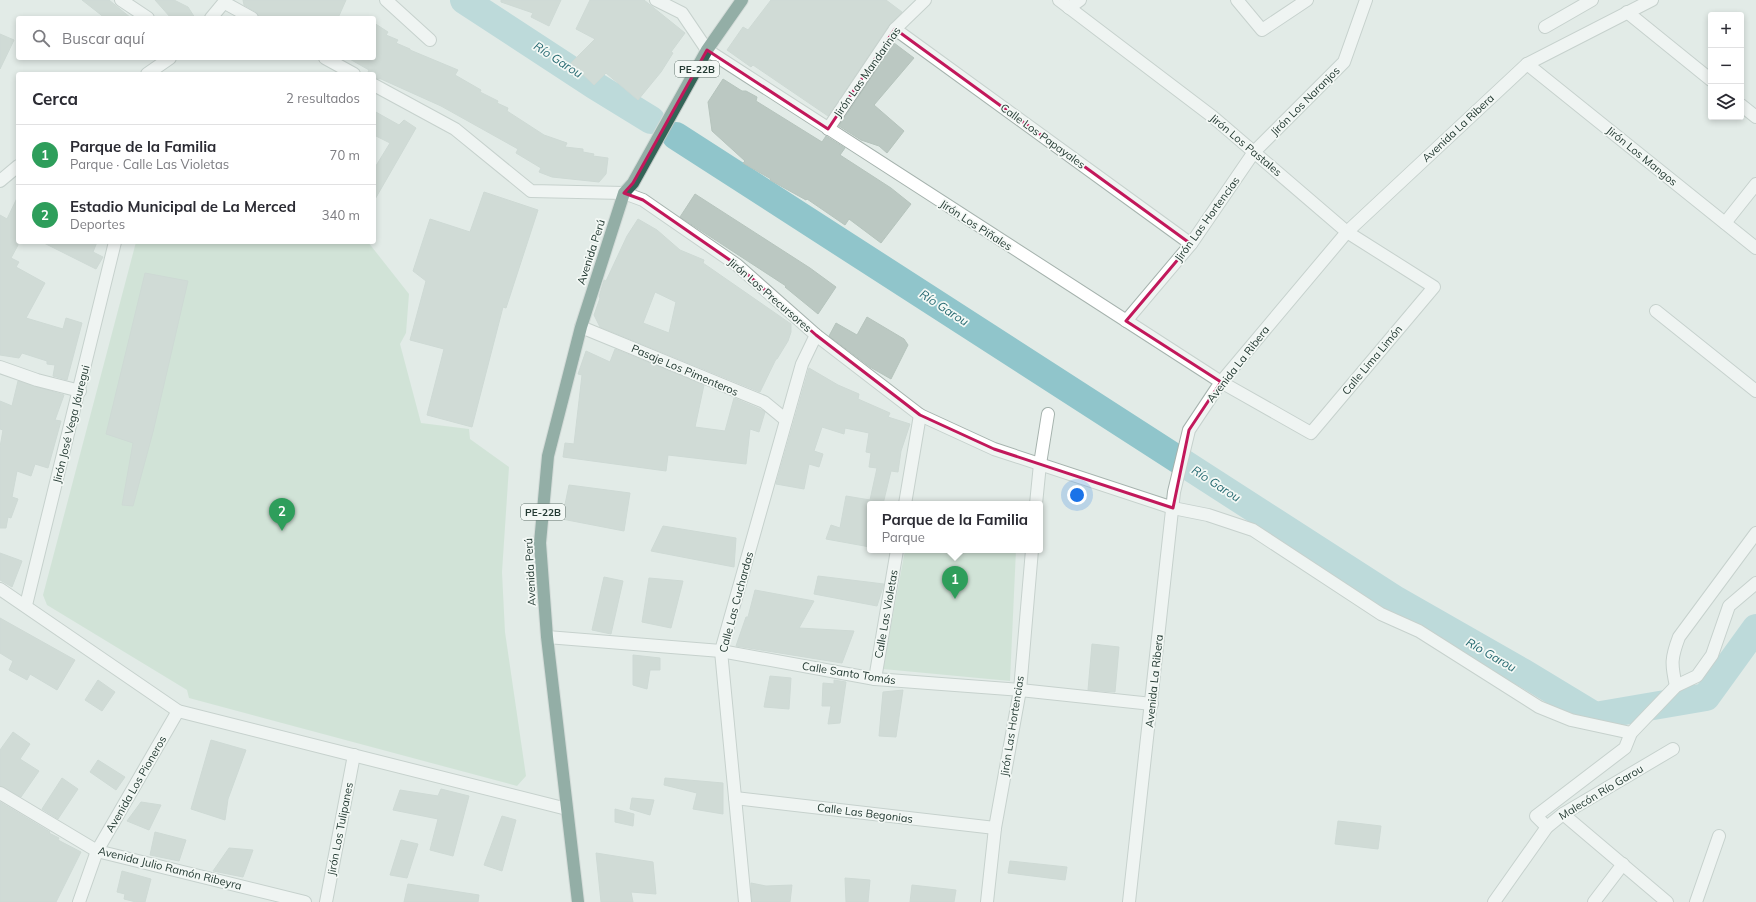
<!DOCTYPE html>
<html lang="es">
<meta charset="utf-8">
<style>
body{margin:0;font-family:Mulish,sans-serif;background:#f2f2f3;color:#2b2b33}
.controls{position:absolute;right:12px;top:12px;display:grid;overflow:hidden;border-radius:4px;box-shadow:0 2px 6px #0003}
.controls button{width:36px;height:36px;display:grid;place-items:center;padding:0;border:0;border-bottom:1px solid #e1e1e2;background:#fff;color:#2b2b33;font:20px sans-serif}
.you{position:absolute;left:1077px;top:495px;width:14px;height:14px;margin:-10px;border:3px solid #fff;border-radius:50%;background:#1a73e8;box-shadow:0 0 0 6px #1a73e833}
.badge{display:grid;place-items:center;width:26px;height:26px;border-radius:50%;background:#7e514a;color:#fff;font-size:13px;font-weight:700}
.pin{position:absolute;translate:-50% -33px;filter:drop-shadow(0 1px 2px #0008)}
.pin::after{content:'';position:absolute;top:21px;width:14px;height:12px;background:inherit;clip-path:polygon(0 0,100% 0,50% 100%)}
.popup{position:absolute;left:867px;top:501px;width:176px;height:52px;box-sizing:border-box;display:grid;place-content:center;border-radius:4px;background:#fff;filter:drop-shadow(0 1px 3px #0005);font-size:13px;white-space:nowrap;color:#7c7c81}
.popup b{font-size:15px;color:#2b2b33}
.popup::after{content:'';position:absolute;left:50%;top:100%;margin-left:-8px;border:8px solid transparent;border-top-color:#fff}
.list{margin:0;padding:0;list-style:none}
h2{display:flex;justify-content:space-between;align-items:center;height:52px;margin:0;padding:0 16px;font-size:17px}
h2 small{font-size:13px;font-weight:400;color:#7c7c81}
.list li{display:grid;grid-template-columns:26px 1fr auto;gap:12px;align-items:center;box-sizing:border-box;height:60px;padding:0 16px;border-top:1px solid #e1e1e2}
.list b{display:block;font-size:15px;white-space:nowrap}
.list p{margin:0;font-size:13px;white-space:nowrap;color:#7c7c81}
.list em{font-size:13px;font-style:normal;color:#7c7c81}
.icon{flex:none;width:22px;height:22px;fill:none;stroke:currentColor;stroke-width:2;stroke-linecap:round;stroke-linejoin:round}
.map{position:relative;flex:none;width:1756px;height:902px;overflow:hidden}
.search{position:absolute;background:#fff;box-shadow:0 2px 6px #0003;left:16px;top:16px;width:360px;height:44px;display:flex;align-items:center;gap:10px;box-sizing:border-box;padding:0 14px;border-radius:4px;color:#7c7c81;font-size:15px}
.panel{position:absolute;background:#fff;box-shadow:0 2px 6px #0003;left:16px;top:72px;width:360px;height:172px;border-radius:4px}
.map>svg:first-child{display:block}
.green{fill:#bddac4}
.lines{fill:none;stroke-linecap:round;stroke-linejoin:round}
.river{stroke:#90c5cb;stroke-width:28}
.building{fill:#bbc8c2;stroke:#b6c4bd;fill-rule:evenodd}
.street-casing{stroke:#a5b2ad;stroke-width:14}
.highway-casing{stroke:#c2c8c6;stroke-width:14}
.street{stroke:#fff;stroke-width:12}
.highway{stroke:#336457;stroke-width:12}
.marked{fill:none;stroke:#c2185b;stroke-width:3;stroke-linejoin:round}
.labels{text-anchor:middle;stroke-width:3.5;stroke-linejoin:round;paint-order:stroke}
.shield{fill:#f3f8f5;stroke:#62736d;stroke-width:1}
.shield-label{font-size:10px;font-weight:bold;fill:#243a33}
.street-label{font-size:11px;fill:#243a33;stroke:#f3f8f5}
.water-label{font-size:12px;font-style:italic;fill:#246870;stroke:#f3f8f5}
</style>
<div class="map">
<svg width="1756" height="902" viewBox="0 0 1756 902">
<rect width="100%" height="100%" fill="#e2ebe7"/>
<g class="green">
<path d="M136 242H368L409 294 406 333 400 344 421 423 469 429 470 439 509 467 502 572 505 632 526 776 517 786 189 698 187 690 47 605 43 595Z"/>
<path d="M905 550H1016L1010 681 883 669Z"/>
</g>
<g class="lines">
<g class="river">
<path d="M464 0 594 85 651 120"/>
<path d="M676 136 1396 600 1524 673 1595 716 1706 697 1756 628"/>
</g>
</g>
<g class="building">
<path d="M82 0H109L131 18H105Z"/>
<path d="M155 0H174L188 7 195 18H171Z"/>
<path d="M243 0H346L338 18H259L256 12 244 5Z"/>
<path d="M501 0H561L549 26 531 17 533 13 501 2Z"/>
<path d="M590 0H644L685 33 671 52 673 53 661 72 638 100 606 73 594 85 571 63 595 39 576 29Z"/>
<path d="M771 0H886L902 12 889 25 828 116 753 65 751 67 727 50 743 27 748 30Z"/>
<path d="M374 23 388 32 386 35 398 40 396 43 410 49V50L458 70 455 75 481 90 480 92 498 101 497 103 508 108 507 111 544 135 567 143 565 147 583 149V152L594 154 593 156 608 158 606 174 599 182 552 177 539 172 541 168 516 153 518 149 441 106 381 79 374 78V74H367L369 70 348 58H374Z"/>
<path d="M0 34 14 40 0 69Z"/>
<path d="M894 43 914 58 874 105 904 131 887 153 879 146 861 140 839 126Z"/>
<path d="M723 79 742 91H746L757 97 756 101 822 142 826 136 845 148 840 155 891 188 911 204 881 243 849 219 845 225 807 199 806 200 770 180 771 179 743 163 745 161 712 131 708 102Z"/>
<path d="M374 111 399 125 404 120 416 128 374 201V169L390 143 374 135Z"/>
<path d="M484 192 538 210 506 308 503 307 472 427 427 415 444 349 410 340 426 281 413 271 430 219 470 232Z"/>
<path d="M695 194 810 268 836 287 818 314 785 287 786 286 680 217Z"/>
<path d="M18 196V245L11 258 19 262 16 267 45 283 26 318 63 329 66 318 82 323 67 380 53 376 55 365 47 364V361L22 353 19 358 0 355V215L7 219Z"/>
<path d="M638 219 657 230 680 250 704 260 703 263 791 324V332L788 341 777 359H776L760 392 600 327 594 315 600 298 599 297 604 280 606 281 627 236ZM655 292 676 302 669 333 643 323Z"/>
<path d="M42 242H97L93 252 103 257 96 269Z"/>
<path d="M145 273 188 281 153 432 133 506 122 505 133 443 106 434Z"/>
<path d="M867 317 904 339 908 345 891 379 870 367 829 336 836 323 857 335Z"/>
<path d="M615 349 704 385 695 427 725 431 734 398 760 409 765 412 759 432 750 429 746 464 668 455 666 471 563 457 565 443 574 444 582 375 578 374 586 351 610 362Z"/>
<path d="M809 368 838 385 859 394 858 399 890 413 888 417 910 424 901 451 898 472 891 471 883 504H870V547L826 539 831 525 840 528 846 496 870 500 877 468 869 467 871 453 866 452 869 433 845 428 844 434 822 427 814 451 823 454 819 467 809 464 804 489 776 484Z"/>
<path d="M18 381 64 395 55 420 61 421 48 468 35 464 31 476 17 471 12 497 18 499 11 518 8 517 6 528H0V447L3 430 0 429V401L12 406Z"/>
<path d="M569 485 630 493 624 531 562 519Z"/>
<path d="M663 526 736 538 734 567 651 551Z"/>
<path d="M0 553 22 561 12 587 0 580Z"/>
<path d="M818 576 884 584 877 606 814 594Z"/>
<path d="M604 577 623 581 611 634 592 630Z"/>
<path d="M649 578 683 581 671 628 642 622Z"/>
<path d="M755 590 814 601 799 628 854 631 842 663 736 646 746 617H748Z"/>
<path d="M0 618 75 660 57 690 30 674 27 680 9 670 13 661 0 653Z"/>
<path d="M1092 644 1119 647 1115 692 1088 690Z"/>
<path d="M633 655 660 658V670H650L647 689 633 685Z"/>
<path d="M770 676 791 678 789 709 764 707Z"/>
<path d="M98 680 115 692 102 711 85 700Z"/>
<path d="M834 680 846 682 840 723 828 724 831 706H822L823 683 834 684Z"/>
<path d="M903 690 896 737 879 736 883 692Z"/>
<path d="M13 732 30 744 20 759 39 771 21 797 0 786V750Z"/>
<path d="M211 740 246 750 228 799 225 820 191 809Z"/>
<path d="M98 760 125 777 116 790 90 772Z"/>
<path d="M62 778 78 789 58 819 42 809Z"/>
<path d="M665 778 723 783V814L693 809 697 793 664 785Z"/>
<path d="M441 789 469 796 453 856 430 850 438 819 393 810 400 790 438 796Z"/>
<path d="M632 798 654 800 650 815 630 809Z"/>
<path d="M0 802 50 832 49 833 59 838 58 840 81 852 56 902H0Z"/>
<path d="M141 802 161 805 149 830 127 821Z"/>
<path d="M615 809 634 814 633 826 615 822Z"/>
<path d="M502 816 516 820 502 871 484 865Z"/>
<path d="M1338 821 1381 826 1378 849 1335 844Z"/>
<path d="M155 832 186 840 179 861 150 855Z"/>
<path d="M401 840 418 844 407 878 390 875Z"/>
<path d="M229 848 253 850 243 877 213 871Z"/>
<path d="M596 853 653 862 656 894 631 892 633 902H601Z"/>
<path d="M1010 861 1067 867 1065 880 1008 873Z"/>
<path d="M122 871 151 879 145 902H136L124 899 125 894 117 892Z"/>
<path d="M845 878 870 880 868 902H846Z"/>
<path d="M751 883 766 886 792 885 790 902H752Z"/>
<path d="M408 884 479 895 478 902H404Z"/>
<path d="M912 885 956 890 954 902H910Z"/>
</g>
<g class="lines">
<defs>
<g id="street">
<path d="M121 0 148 18"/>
<path d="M386 0 430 40"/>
<path d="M656 0 682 13 707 50 1221 382 1311 433 1434 287 1347 232 1213 117 1059 0"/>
<path d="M1237 0 1262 30 1307 0"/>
<path d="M225 3 252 18"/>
<path d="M1069 8 1080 0"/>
<path d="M1627 12 1711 80"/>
<path d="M211 18 226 0"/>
<path d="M1545 27 1592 0"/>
<path d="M895 29 1191 244"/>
<path d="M325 58 354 74"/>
<path d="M1527 64 1756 248"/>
<path d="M147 74 170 58"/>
<path d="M374 85 455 129 531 191 624 193 643 200 737 265 816 335 920 415 994 449 1173 508 1208 515 1253 530 1381 614 1419 631 1539 707 1571 720 1631 733"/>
<path d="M1741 105 1756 117"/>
<path d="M828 129 895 29 925 0"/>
<path d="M0 181 18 166"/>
<path d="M1725 223 1756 184"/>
<path d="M1656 311 1756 391"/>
<path d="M1126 321 1191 244 1254 152 1344 62 1366 0"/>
<path d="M581 327 764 402 786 420"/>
<path d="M0 367 37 380 80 391"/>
<path d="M905 504 920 415"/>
<path d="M1036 504 1040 464 1048 414"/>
<path d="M0 589 178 711 567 809"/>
<path d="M26 605 115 242"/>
<path d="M547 637 721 651 875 679 1020 690 1152 704"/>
<path d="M875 679 897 550"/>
<path d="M1676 686C1671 664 1671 658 1679 637L1756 533"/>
<path d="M0 793 97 851 305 902"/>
<path d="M735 798 995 828"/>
<path d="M1563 814 1667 902"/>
<path d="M1547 827 1536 816 1625 748 1631 733 1676 686 1697 676 1712 655 1729 606 1756 583"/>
<path d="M79 902 97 851 178 711"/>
<path d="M326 902 354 755"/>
<path d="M745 902 721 651 802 364 816 335"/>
<path d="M987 902 995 828 1020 690 1032 550"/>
<path d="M1129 902 1174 492 1189 430 1221 382 1347 232 1527 64 1652 0"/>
<path d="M1494 902 1547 827 1563 814 1673 749"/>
<path d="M1594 902 1623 864"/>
<path d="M1696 902 1719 836"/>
</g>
<path id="highway" d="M578 902 547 637 540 543 548 456 581 327 624 193 633 183 707 50 742 0"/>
</defs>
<use href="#street" class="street-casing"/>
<use href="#highway" class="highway-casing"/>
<use href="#street" class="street"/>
<use href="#highway" class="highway"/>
</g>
<path d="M0 0H1756V902H0ZM895 29 1191 244 1126 321 1221 382 1189 430 1173 508 994 449 920 415 816 335 737 265 643 200 624 193 633 183 707 50 828 129Z" fill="#e2ebe7" fill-opacity=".55" fill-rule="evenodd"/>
<path class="marked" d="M895 29 1191 244 1126 321 1221 382 1189 430 1173 508 994 449 920 415 816 335 737 265 643 200 624 193 633 183 707 50 828 129Z"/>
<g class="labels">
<g class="shield">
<rect x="675" y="61" width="44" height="16" rx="3"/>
<rect x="521" y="504" width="44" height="16" rx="3"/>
</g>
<g class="shield-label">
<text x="697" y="73">PE-22B</text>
<text x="543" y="516">PE-22B</text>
</g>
<g class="street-label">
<text transform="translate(867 72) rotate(-55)" y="4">Jirón Las Mandarinas</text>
<text transform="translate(1305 101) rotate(-45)" y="4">Jirón Los Naranjos</text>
<text transform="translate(1458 128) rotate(-43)" y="4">Avenida La Ribera</text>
<text transform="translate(1043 136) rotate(36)" y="4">Calle Los Papayales</text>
<text transform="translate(1246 145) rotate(40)" y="4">Jirón Los Pastales</text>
<text transform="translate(1642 156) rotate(39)" y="4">Jirón Los Mangos</text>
<text transform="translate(1207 219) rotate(-54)" y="4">Jirón Las Hortencias</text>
<text transform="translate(976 225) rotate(33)" y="4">Jirón Los Piñales</text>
<text transform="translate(591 252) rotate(-72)" y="4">Avenida Perú</text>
<text transform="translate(770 295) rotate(41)" y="4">Jirón Los Precursores</text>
<text transform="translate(1372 360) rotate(-50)" y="4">Calle Lima Limón</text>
<text transform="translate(1238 364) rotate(-52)" y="4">Avenida La Ribera</text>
<text transform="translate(685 370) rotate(23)" y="4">Pasaje Los Pimenteros</text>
<text transform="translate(71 424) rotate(-76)" y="4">Jirón José Vega Jáuregui</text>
<text transform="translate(530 572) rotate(-93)" y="4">Avenida Perú</text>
<text transform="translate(736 602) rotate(-75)" y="4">Calle Las Cuchardas</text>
<text transform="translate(886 614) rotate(-80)" y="4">Calle Las Violetas</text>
<text transform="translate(849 673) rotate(9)" y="4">Calle Santo Tomás</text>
<text transform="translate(1154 681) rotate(-84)" y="4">Avenida La Ribera</text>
<text transform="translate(1012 726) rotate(-81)" y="4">Jirón Las Hortencias</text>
<text transform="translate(136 784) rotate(-60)" y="4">Avenida Los Pioneros</text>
<text transform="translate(1601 792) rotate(-31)" y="4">Malecón Río Garou</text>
<text transform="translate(865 813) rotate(7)" y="4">Calle Las Begonias</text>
<text transform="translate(340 829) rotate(-79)" y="4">Jirón Los Tulipanes</text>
<text transform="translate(170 868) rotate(14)" y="4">Avenida Julio Ramón Ribeyra</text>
</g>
<g class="water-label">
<text transform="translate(558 60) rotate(33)" y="4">Río Garou</text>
<text transform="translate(944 308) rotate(33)" y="4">Río Garou</text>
<text transform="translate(1216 484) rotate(33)" y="4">Río Garou</text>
<text transform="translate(1491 655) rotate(30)" y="4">Río Garou</text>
</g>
</g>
</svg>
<div class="controls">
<button>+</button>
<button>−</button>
<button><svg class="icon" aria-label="layers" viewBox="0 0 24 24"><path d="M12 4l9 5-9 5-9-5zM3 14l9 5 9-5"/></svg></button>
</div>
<div class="you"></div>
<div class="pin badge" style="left:955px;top:599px;background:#2e9e5b">1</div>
<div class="popup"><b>Parque de la Familia</b>Parque</div>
<div class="pin badge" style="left:282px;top:531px;background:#2e9e5b">2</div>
<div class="search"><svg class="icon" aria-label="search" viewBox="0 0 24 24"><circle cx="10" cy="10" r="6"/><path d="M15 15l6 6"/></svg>Buscar aquí</div>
<section class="panel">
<h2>Cerca<small>2 resultados</small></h2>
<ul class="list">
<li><span class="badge" style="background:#2e9e5b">1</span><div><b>Parque de la Familia</b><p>Parque · Calle Las Violetas</p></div><em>70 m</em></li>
<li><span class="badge" style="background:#2e9e5b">2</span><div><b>Estadio Municipal de La Merced</b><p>Deportes</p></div><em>340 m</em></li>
</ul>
</section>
</div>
